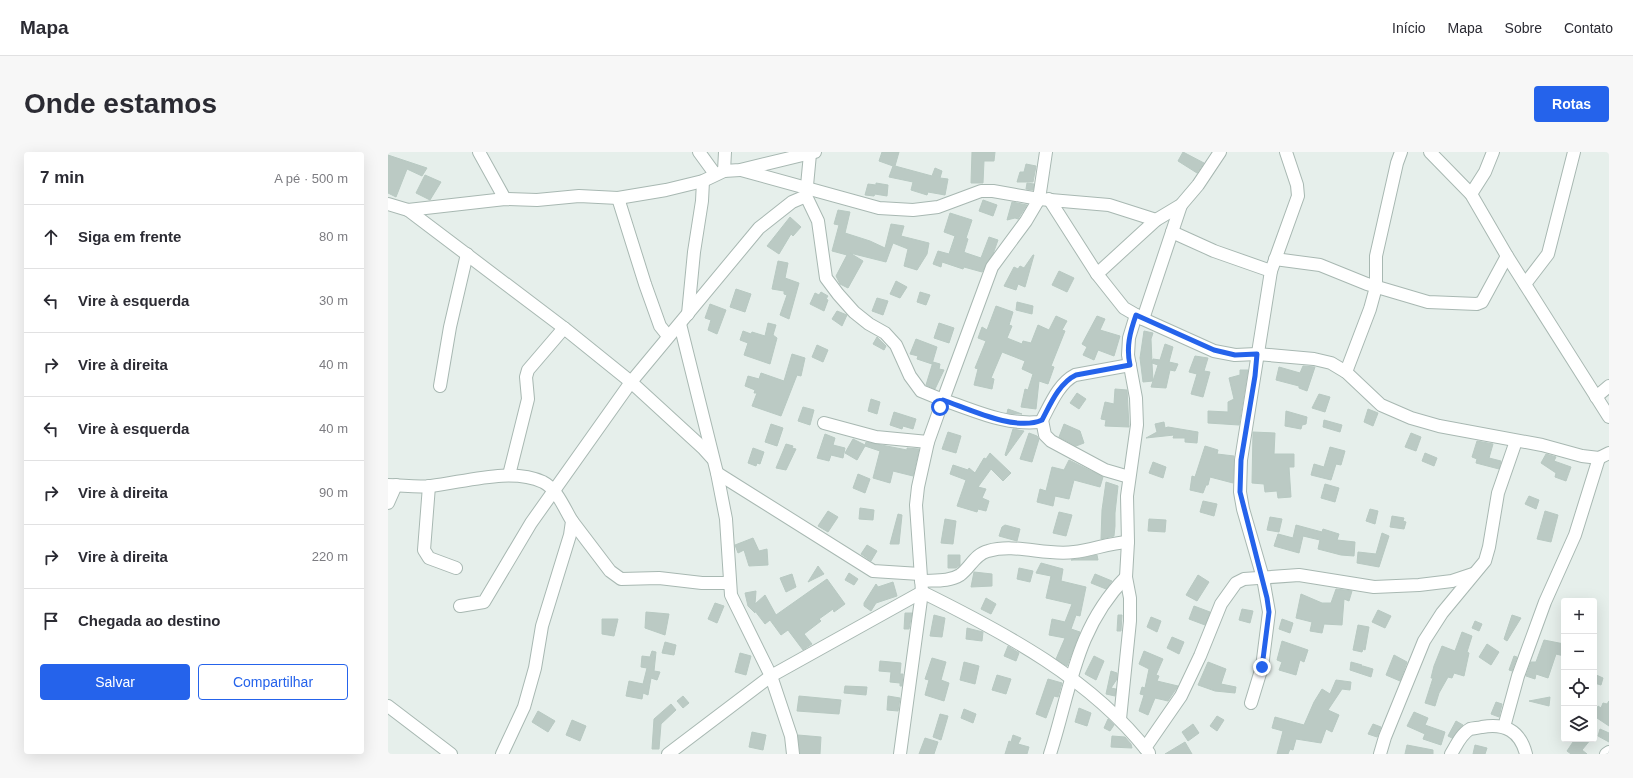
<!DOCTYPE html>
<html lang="pt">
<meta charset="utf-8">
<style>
body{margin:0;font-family:Arial,sans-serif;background:#f7f7f7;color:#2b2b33}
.controls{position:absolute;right:12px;bottom:12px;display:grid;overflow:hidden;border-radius:4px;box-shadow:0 4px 16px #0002}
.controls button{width:36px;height:36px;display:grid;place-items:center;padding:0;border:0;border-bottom:1px solid #e1e1e2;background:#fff;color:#2b2b33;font:20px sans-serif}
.stop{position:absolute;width:12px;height:12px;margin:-9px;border:3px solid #2563eb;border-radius:50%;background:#fff}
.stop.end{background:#2563eb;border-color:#fff;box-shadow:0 1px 4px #0008}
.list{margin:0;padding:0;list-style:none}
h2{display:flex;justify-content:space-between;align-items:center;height:52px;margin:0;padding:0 16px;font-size:17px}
h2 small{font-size:13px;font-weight:400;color:#7c7c81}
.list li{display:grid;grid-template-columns:26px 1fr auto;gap:12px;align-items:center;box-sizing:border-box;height:64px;padding:0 16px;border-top:1px solid #e1e1e2}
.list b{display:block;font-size:15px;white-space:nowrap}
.list em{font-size:13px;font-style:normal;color:#7c7c81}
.actions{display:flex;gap:8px;padding:12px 16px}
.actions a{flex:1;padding:9px 0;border:1px solid #2563eb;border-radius:4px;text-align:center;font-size:14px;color:#2563eb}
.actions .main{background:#2563eb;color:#fff}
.icon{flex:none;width:22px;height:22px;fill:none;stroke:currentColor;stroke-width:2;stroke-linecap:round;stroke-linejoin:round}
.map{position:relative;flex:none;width:1221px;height:602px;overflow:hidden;border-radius:4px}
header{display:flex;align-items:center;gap:24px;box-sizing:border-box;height:56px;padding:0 20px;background:#fff;border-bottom:1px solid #e1e1e2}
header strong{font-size:19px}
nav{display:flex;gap:22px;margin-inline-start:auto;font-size:14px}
.intro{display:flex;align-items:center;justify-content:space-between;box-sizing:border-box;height:96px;padding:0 24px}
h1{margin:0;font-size:28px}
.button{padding:10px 18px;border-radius:4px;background:#2563eb;color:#fff;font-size:14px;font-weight:700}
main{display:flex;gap:24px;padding:0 24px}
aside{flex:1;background:#fff;border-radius:4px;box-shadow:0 4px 16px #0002}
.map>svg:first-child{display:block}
.building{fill:#bbcac4;stroke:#b8c9c2;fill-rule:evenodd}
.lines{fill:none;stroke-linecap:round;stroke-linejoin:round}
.minor-casing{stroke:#a8b8b2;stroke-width:14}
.minor{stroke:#fff;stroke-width:12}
.route{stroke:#2563eb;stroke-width:5}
</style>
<header>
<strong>Mapa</strong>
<nav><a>Início</a><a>Mapa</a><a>Sobre</a><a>Contato</a></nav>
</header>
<div class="intro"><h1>Onde estamos</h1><a class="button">Rotas</a></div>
<main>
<aside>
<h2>7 min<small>A pé · 500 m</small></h2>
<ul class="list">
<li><svg class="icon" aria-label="ahead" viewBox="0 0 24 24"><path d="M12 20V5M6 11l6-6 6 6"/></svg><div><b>Siga em frente</b></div><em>80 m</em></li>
<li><svg class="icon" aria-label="left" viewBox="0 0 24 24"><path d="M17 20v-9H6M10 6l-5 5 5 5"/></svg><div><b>Vire à esquerda</b></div><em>30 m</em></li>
<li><svg class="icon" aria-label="right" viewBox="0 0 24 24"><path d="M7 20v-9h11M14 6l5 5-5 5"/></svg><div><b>Vire à direita</b></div><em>40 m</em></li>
<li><svg class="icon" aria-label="left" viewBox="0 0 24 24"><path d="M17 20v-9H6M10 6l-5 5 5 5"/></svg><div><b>Vire à esquerda</b></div><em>40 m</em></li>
<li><svg class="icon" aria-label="right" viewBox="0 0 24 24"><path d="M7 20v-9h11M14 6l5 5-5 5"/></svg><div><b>Vire à direita</b></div><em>90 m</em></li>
<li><svg class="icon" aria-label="right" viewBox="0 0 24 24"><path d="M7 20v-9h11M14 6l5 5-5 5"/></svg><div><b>Vire à direita</b></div><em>220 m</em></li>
<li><svg class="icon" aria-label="arrive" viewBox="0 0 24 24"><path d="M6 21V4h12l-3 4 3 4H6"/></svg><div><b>Chegada ao destino</b></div></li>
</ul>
<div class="actions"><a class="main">Salvar</a><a>Compartilhar</a></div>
</aside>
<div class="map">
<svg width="1221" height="602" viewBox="0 0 1221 602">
<rect width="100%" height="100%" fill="#e6efeb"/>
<g class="building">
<path d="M494 0H511L507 14 544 24 547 16 554 19 552 26 560 27 557 43 540 40 539 43 523 38 525 30 501 25 505 14 491 9Z"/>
<path d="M584 0H607L606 9H596L595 31H583Z"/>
<path d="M795 0 816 11 809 21 790 9Z"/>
<path d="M0 3 39 16 34 24 19 17 8 45 0 41Z"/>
<path d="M638 12 648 14 645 30H629L632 20H636Z"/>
<path d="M37 23 53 30 42 48 28 41Z"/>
<path d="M488 31 500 33 499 44 487 42 486 44 477 43 480 32 488 33Z"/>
<path d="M639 31 646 32 645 38 638 37Z"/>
<path d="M595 48 609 53 605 64 591 59Z"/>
<path d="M624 50 639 53 630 67 627 66 619 68Z"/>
<path d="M450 58 462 60 457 81 482 89 497 96 503 72 516 74 513 84 541 91 539 102 529 118 516 114 520 97 505 91 498 110 462 101 475 109 460 136 452 132 448 124 459 103 444 99 451 73 446 72Z"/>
<path d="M562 61 584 68 578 86 580 87 576 100 578 101 593 106 601 85 610 88 605 102 594 120 576 115 575 117 554 110 553 115 545 112 550 99 561 102 567 84 556 80Z"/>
<path d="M402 65 413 75 405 84 403 82 391 102 379 94Z"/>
<path d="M645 103H646L637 135 630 132 628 138 616 134 626 115 630 117 632 114 636 116Z"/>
<path d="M390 109 400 111 397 126 411 131 401 167 392 163 399 143 396 142V139L384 137Z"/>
<path d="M671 119 686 126 679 140 664 133Z"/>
<path d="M508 129 519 135 512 146 502 142Z"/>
<path d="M348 137 363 142 357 160 342 155Z"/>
<path d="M433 140 440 144 438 147 440 148 436 159 422 152 427 141 431 143Z"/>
<path d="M532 140 542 143 538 153 529 150Z"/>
<path d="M489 146 500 149 495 163 484 159Z"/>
<path d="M629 150 645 154 644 162 628 158Z"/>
<path d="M322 152 338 158 329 182 320 178 323 168 317 166Z"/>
<path d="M608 154 625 160 621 173 624 174 619 186 634 192 635 189 643 191 650 173 661 178 668 164 679 169 674 178 677 179 663 214 666 215 660 232 651 229 648 257 633 255 637 237 640 238 645 222 634 217 637 209 614 200 603 226 606 227 604 237 586 233 590 217 587 216 598 189 590 186 594 175 599 178Z"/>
<path d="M449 159 459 163 454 174 444 167Z"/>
<path d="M709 164 717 167 712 178 732 184 726 204 710 198 706 208 695 203 699 195 694 192Z"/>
<path d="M380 171 388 173 385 183 389 186 382 212 356 203 360 191 352 188 355 179 363 182 364 180 377 184Z"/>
<path d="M551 171 566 176 561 191 546 186Z"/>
<path d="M756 179 765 181 763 187 764 211 765 207 772 208 777 192 785 195 781 210 790 212 787 219 782 218 778 236 763 235 765 229 755 230 752 206ZM764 211 770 213 765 229Z"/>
<path d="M489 185 498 194 496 198 485 192Z"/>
<path d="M528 187 549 195 544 212 529 207 530 204 522 202Z"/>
<path d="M429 193 440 198 435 210 424 205Z"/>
<path d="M404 202 417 206 413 224 409 223 393 264 364 254 369 241H366L367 238 357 234 360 224 371 227 373 221 396 229Z"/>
<path d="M807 204 820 206 816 219 822 220 815 245 803 242 809 222 801 220Z"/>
<path d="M545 210 552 212 551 217 556 218 547 237 538 233Z"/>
<path d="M915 214 927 215 919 239 911 236V234L888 228 891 215 912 221Z"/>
<path d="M852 218H860L851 273 820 271V259L840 260V250L846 247 841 226 852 223Z"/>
<path d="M727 237 739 238 741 275 717 274 718 268 713 267 717 250 726 252Z"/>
<path d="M689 241 698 247 691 257 682 251Z"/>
<path d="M931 242 942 245 937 260 924 256Z"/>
<path d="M483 247 492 250 489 262 480 259Z"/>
<path d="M415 255 426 258 422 273 410 269Z"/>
<path d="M620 257 634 262 619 261Z"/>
<path d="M980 257 990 261 985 274 976 270Z"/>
<path d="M898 259 919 265 918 272 914 273 913 277 897 274Z"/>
<path d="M506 260 528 267 525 277 515 274 514 277 502 273Z"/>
<path d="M936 268 954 273 952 280 935 275Z"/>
<path d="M776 270 777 276 780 275 810 280 809 291 797 290V286H785L786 283 758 286 769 280 767 272Z"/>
<path d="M383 272 395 276 389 294 377 290Z"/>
<path d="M676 272 692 279 696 291 688 294 671 285Z"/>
<path d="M625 277 636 279 618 304 617 303Z"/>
<path d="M560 280 573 284 568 301 554 297Z"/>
<path d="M865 280 887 281 886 302H906V315H901L903 345 890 346 889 339 877 340 876 332 864 331Z"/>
<path d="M641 281 649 284 651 287 644 310 632 307Z"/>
<path d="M1023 281 1033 285 1028 299 1017 295Z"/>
<path d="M437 282 447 286 445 293 457 296 455 306 443 303 441 309 429 306Z"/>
<path d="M465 287 477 293 478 290 519 298V296L531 297 525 324 505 319 502 331 485 326 492 299 477 294 469 308 457 301Z"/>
<path d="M1089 289 1105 292 1101 306 1113 309 1111 317 1088 311 1089 307 1084 305Z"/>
<path d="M398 292 405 294 404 296 408 297 398 318 388 316Z"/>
<path d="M817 294 830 298 829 302 846 304 845 331 822 325 820 333H818L815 341 802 338 804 324 807 325Z"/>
<path d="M942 295 957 299 953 313 948 312 943 328 923 323 926 312 936 315Z"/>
<path d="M365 296 376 300 372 312 369 311 368 314 360 311Z"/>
<path d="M602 301 623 321 615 329 603 317 590 335 598 337 594 346 601 349 598 359 590 357 589 360 569 354 578 328 562 322 565 313 580 318 581 316 587 321 596 306 598 307Z"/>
<path d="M1037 301 1049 306 1046 314 1034 309Z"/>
<path d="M1158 302 1168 305 1166 309 1183 315 1178 329 1167 325 1168 321 1153 311Z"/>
<path d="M681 308 715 325 712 335 686 328 681 347 667 344 665 354 649 350 652 337 658 339 664 315 676 318Z"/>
<path d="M765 310 778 315 775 326 761 321Z"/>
<path d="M470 322 482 327 477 341 465 336Z"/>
<path d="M718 330 730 334 727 361V374L726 384 713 387 714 358Z"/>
<path d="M937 332 951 336 947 350 933 346Z"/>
<path d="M1141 344 1151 348 1148 357 1137 352Z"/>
<path d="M815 349 829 352 826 364 812 360Z"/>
<path d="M472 356 486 358 485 368 471 367Z"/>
<path d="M982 357 990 359 987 372 978 369Z"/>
<path d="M440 359 450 365 440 380 430 374Z"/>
<path d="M1157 359 1170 363 1163 390 1149 387Z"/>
<path d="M671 360 684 363 678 384 665 381Z"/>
<path d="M510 362 514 363 511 392H502Z"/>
<path d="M1004 364 1016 366 1015 369 1018 370 1016 377 1002 375Z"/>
<path d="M882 365 894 367 891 380 879 378Z"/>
<path d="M557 367 568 369 565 392 553 391Z"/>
<path d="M761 367 778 368 777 380 760 379Z"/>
<path d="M617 373 632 377 629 389 611 384 614 375Z"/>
<path d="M908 373 934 380 935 377 951 382 949 388 967 390 966 404 953 403 930 397 932 388 915 384 911 401 886 394 890 382 905 386Z"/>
<path d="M994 381 1001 384 991 415 969 411 970 400 988 402Z"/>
<path d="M365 386 371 399 379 397 380 413 361 414 356 398 350 401 347 393Z"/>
<path d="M479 393 489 399 483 409 473 402Z"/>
<path d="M560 403H572V413L568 416H560Z"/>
<path d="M709 403 710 408H683Z"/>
<path d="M653 411 675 417 673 429 698 435 692 464 688 463 683 477 692 480 679 514 668 507 677 486 661 483 664 467 677 470 684 452 658 446 663 424 648 421Z"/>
<path d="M430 414 436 422 420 430Z"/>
<path d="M631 416 645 419 642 430 629 427Z"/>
<path d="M586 420 604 422V434L583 435Z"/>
<path d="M461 421 470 427 466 433 457 428Z"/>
<path d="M404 422 408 435 398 440 392 426Z"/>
<path d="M707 422 724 429 718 437 703 431Z"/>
<path d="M810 423 821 430 809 449 798 443Z"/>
<path d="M439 427 457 452 446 460 445 457 431 467 433 469 416 482 424 492 415 498 400 478 393 483 382 468 377 472 367 459V461L360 454 357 441 368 439 367 452 377 443 388 463Z"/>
<path d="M505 430 509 444 488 451 483 459 476 454V451L488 432 490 435Z"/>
<path d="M948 437 964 439 961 449 956 447 954 473 936 472 934 481 922 479 924 470 908 466 913 442 934 451H943Z"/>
<path d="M598 446 608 452 603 462 593 457Z"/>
<path d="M327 451 336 454 329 471 320 467Z"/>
<path d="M806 454 822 460 817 473 801 467Z"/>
<path d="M854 457 865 459 862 471 851 468Z"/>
<path d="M990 458 1003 464 997 476 984 470Z"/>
<path d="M258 460 281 462 277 483 257 476Z"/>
<path d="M517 461H524L521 477H516Z"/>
<path d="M546 463 557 466 554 485 542 484Z"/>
<path d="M730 463H734L733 479H729Z"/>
<path d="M1124 463 1133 466 1119 489 1116 487Z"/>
<path d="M763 465 773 469 769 480 759 475Z"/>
<path d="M214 467H230L226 484 214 482Z"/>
<path d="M894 467 905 471 902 481 891 477Z"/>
<path d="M1087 469 1094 472 1091 479 1084 476Z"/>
<path d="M970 473 981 475 977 498 975 497 974 500 965 498Z"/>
<path d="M579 476 595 480 594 489 578 487Z"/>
<path d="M1074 480 1084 484 1079 500 1081 501 1076 524 1066 521 1064 526 1060 525 1051 541 1047 554 1037 551 1045 526H1043L1046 514 1054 494 1067 499Z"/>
<path d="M784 485 796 490 791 502 779 496Z"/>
<path d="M1156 488 1176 492V504L1168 502 1160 526 1148 522 1147 527 1138 524 1143 510H1148Z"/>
<path d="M894 489 920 498 916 510 912 508 908 523 891 518 894 510 889 508Z"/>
<path d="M277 490 288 493 286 503 274 501Z"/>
<path d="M1099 492 1111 500 1103 513 1091 505Z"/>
<path d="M620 494 631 501 628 509 616 504Z"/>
<path d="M264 499 268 500 266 519 272 520 269 528 263 526 260 543 255 541 254 547 238 544 241 529 255 532 259 516 253 515 254 504 262 505Z"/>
<path d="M756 499 775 507 768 523 771 524 769 529 790 534 780 549 767 546 760 563 751 559 756 543 752 542 754 535 757 536 761 517 751 512Z"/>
<path d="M352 501 363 504 358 523 347 520Z"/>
<path d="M1006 503 1019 510 1012 529 998 523Z"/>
<path d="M706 504 716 509 708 528 697 522Z"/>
<path d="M1126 504 1129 505 1124 519 1121 518Z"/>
<path d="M544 506 558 510 553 528 561 531 556 549 537 543 541 528 537 527Z"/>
<path d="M492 509 513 511 512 522H515L514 534H512V531L502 530 503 520 491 519Z"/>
<path d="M576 510 591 514 587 532 572 528Z"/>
<path d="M820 510 838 517 833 532 848 535 847 541 827 539 810 533Z"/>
<path d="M963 510 974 513V516L975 514 985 517 983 525 962 518Z"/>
<path d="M723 519 729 521V527L723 536 728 537 727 544 718 542Z"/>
<path d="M1206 522 1215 526 1213 533 1206 531Z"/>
<path d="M609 523 623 527 618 542 604 538Z"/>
<path d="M660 527 674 531 670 545 666 544 658 566 648 562Z"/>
<path d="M948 528 963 530 962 538 954 537 940 558 951 563 944 580 938 577 933 591 908 587 905 598 902 597 900 602H889L895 579 884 576 887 565 916 573 926 550 934 537 942 542Z"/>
<path d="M457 534 479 535 478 543 456 541Z"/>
<path d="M295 544 301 551 295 556 289 549Z"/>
<path d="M411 544 453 548 451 562 409 559Z"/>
<path d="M500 544 512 546 510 559 499 558Z"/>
<path d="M1162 545 1161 554 1141 549Z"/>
<path d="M1221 549V574L1206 564 1210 554 1213 556 1215 551 1219 552Z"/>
<path d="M1108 550 1114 552 1111 565 1103 562Z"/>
<path d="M283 552 288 558 273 572 271 597H264L266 567Z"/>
<path d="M691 556 703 561 699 574 687 570Z"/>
<path d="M576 557 588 562 585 571 573 566Z"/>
<path d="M150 559 167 569 160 580 144 570Z"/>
<path d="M1026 560 1040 566 1037 573 1057 580 1053 593 1035 587 1037 582 1019 574Z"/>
<path d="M552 562 560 564 553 588 545 585Z"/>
<path d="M829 564 836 568 829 579 822 574Z"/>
<path d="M720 567 726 573 722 579 716 576Z"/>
<path d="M184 568 198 574 192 589 178 583Z"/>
<path d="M1068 569 1075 573 1064 586 1060 584Z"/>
<path d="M805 572 811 581 800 589 794 580Z"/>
<path d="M985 572 993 575 989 585 980 582Z"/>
<path d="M1212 577 1221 581V590L1210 584Z"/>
<path d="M364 580 378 583 375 598 361 595Z"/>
<path d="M410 583 433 585 432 602H412Z"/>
<path d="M625 583 633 586 630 592 641 595 639 602H617L621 589 623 590Z"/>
<path d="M724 584 737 585 743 592 744 596 723 595Z"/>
<path d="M537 586 550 590 546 602H531Z"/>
<path d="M1187 587H1203L1194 598 1199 602H1183L1179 599Z"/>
<path d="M797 590 804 602H777Z"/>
<path d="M1019 593 1045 598V602H1017Z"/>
<path d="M1087 593 1099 596 1097 602H1085Z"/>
</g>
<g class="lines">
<defs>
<g id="minor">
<path d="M91 0 117 47"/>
<path d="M311 0 327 22"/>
<path d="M658 0 651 47 638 69 604 115 555 248C589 259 615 273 651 270L654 268C662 253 671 231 687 223L742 213"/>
<path d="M1042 0 1083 42 1119 104 1221 265"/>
<path d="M422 2 418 44 430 69 438 126 450 142 466 160 481 172 497 181 508 193 522 224 533 239 555 248 540 290 530 335 528 353 534 440 512 602"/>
<path d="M353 18 491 56 525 58 550 55 593 39H605L651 47 721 53 768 68"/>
<path d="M336 19 337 0"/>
<path d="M1083 42 1097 20 1105 0"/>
<path d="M230 46 257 132 272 174 280 184"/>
<path d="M661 47 709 122 736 156 755 167 826 199 847 203 869 202 926 207 943 211 958 220 993 253 1023 266 1051 274 1154 293 1194 304 1211 306 1221 301"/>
<path d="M0 52 20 58 117 47 149 48 191 44 230 46 278 38 315 29 336 19 352 18 427 0"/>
<path d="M20 58 176 176 243 230 315 296 324 306"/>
<path d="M784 80 826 99 883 119"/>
<path d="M887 107 932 113 979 132 1040 150 1089 152 1094 150 1119 104"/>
<path d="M709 122 768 68 793 53 810 33 832 0"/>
<path d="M1137 132 1160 102 1186 0"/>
<path d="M300 162 306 100 314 49 315 29"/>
<path d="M755 167 793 53"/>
<path d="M292 172 329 321 338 367 343 443 383 524 403 584 405 602"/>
<path d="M958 220 982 157 988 135V104L1009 11 1013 0"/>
<path d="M52 234 62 175 79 102"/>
<path d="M1208 245 1221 234"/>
<path d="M654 268 657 283 663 289 717 318 741 325"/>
<path d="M436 271 488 285 540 290"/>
<path d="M329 321 485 419 532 422"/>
<path d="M121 323 140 247 138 225 140 218 176 176"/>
<path d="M0 333C14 333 29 336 43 334 77 330 123 315 155 330 169 337 176 356 184 369L182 383 154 474 147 516 136 555 114 602"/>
<path d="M41 334 36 398 41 406 68 416"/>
<path d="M0 351 8 333"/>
<path d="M184 369 222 419 233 427 271 426 314 431H341"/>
<path d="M533 429C546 428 561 430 572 423 582 416 587 402 600 399 628 391 657 404 686 400 704 398 721 391 740 390"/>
<path d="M534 440C617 481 704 527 761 601"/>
<path d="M72 454 96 450 143 371 243 230 371 76 404 50 418 44"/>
<path d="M863 551 874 515 881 460 875 426 855 357 852 340 853 308 883 119 910 44 909 33 898 0"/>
<path d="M0 554 63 602"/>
<path d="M732 567 742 469V446L738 425 740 390 739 344 749 273 748 246 740 203 741 186 748 163"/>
<path d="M1116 575 1130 524 1157 450 1187 383 1211 306"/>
<path d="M757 596 793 544 812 504 833 452 848 431 856 427 911 423 986 435 1031 433 1064 429 1085 422"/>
<path d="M280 602 383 524 534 440"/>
<path d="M662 602C683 537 687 477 738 425"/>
<path d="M992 602 997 585 1036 489 1054 461 1097 409 1101 395 1110 341 1128 289"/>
<path d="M1063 602C1068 594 1073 582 1082 577 1085 576 1090 576 1094 575 1117 571 1132 579 1138 602"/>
<path d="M1218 602 1221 600"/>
</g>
</defs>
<use href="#minor" class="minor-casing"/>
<use href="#minor" class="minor"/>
</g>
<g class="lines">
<path class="route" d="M552 255 555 248C581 257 628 280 654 268 662 253 671 231 688 223L742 213C738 195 742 180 748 163L826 198 847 203 869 202 867 224 853 308 852 340 879 446 881 460 874 515"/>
</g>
</svg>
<div class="controls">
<button>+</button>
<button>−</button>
<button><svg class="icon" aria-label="locate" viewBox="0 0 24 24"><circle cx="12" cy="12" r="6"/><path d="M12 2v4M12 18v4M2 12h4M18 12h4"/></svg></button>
<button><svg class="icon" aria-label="layers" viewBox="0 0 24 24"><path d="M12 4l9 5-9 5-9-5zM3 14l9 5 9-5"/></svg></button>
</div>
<div class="stop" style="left:552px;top:255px"></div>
<div class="stop end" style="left:874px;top:515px"></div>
</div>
</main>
